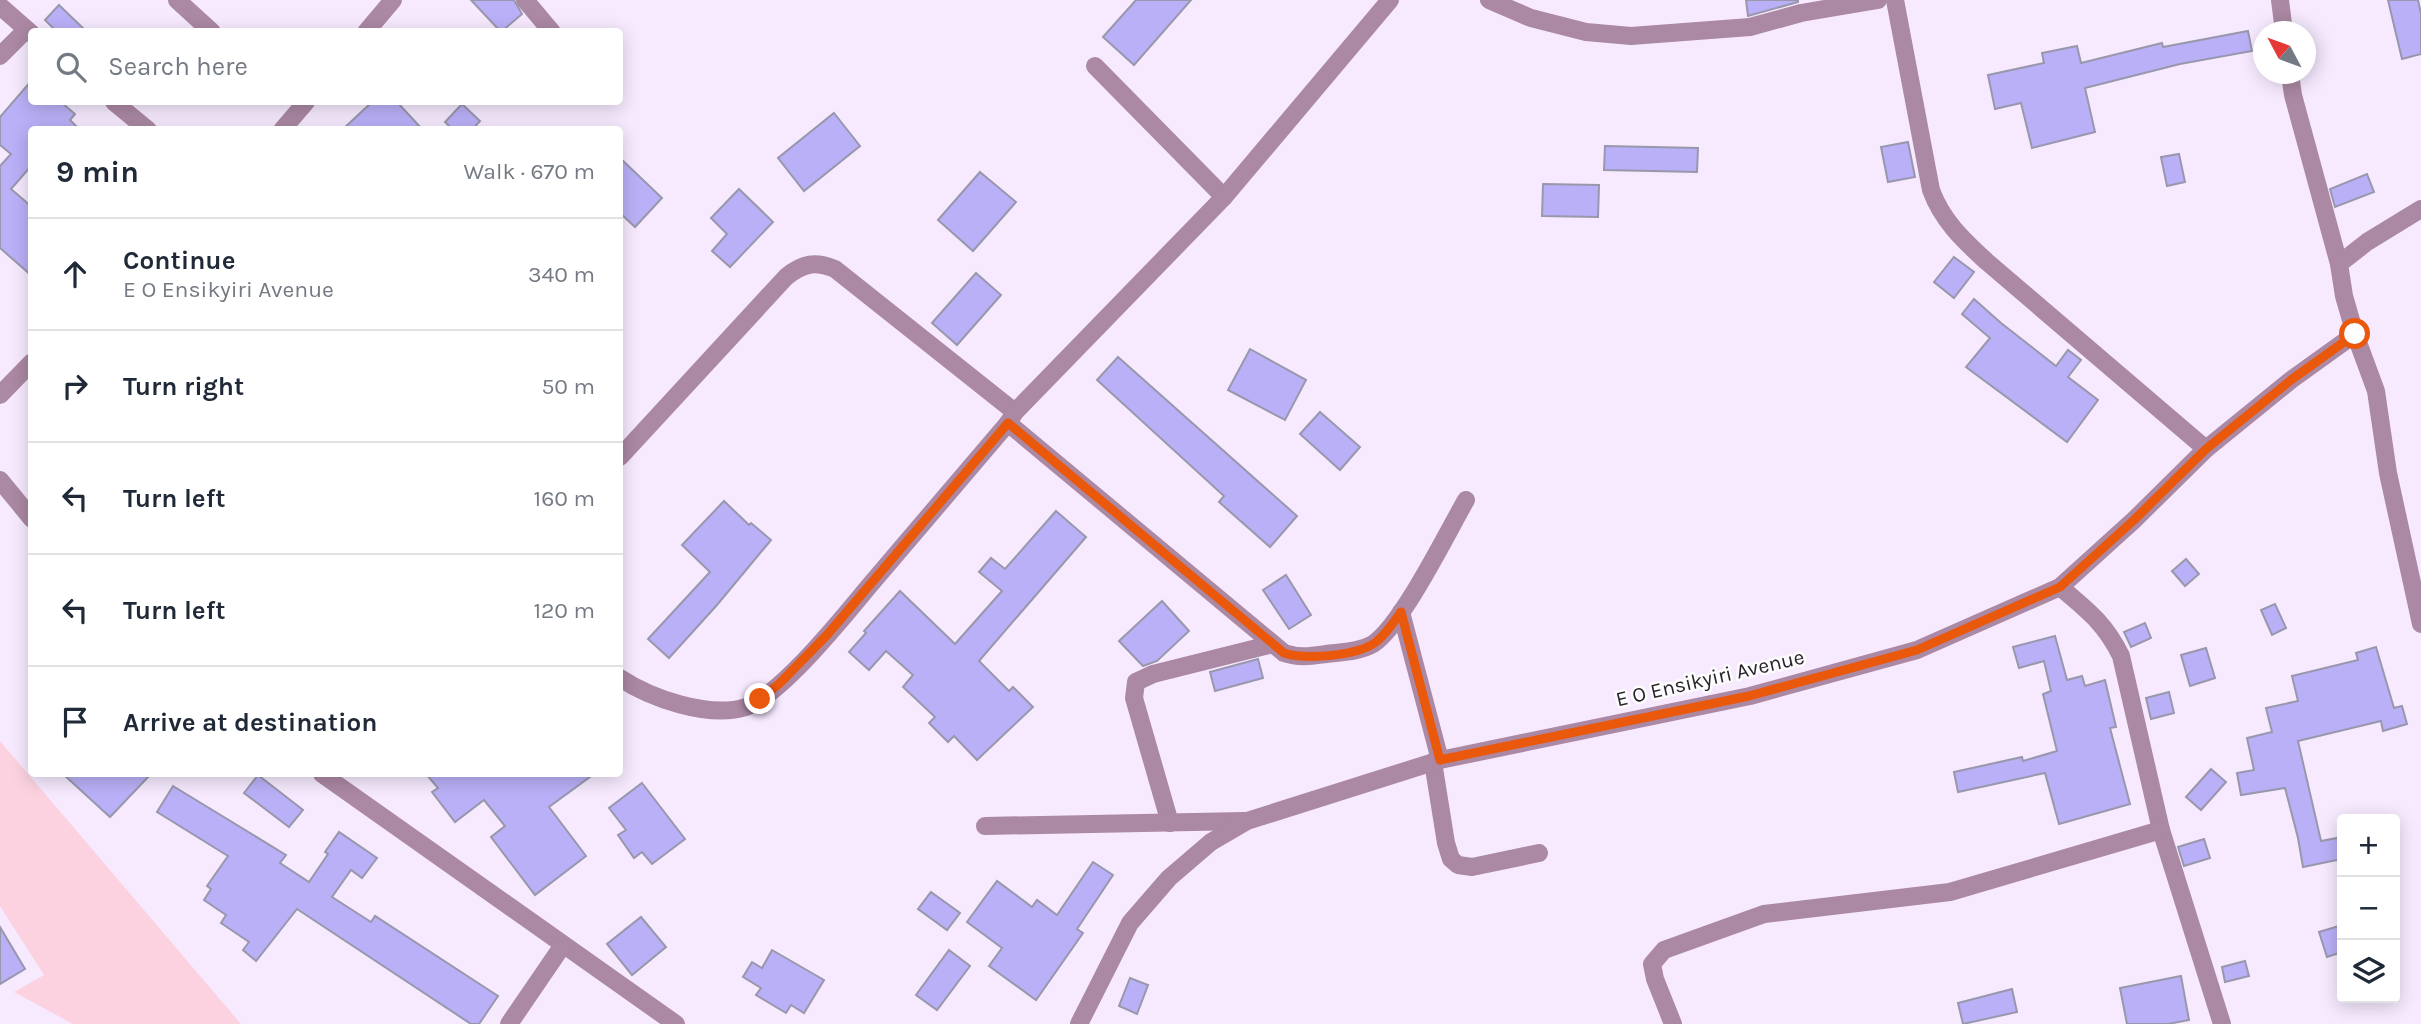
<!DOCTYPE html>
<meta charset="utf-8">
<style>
body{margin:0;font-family:Karla,sans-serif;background:#f6f6f7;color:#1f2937}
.controls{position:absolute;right:21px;bottom:21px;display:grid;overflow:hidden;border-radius:7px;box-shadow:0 4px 18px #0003}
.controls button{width:63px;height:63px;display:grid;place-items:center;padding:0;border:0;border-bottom:2px solid #e0e1e3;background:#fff;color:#1f2937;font:35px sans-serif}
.compass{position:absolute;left:2253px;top:21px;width:63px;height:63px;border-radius:50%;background:#fff;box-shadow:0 4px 18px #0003;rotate:311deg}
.stop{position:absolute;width:21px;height:21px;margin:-16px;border:5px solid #ea580c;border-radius:50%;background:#fff}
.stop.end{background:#ea580c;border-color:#fff;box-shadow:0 2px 7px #0008}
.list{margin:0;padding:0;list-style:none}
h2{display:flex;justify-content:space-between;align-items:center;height:91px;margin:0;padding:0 28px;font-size:30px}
h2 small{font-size:23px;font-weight:400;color:#747a83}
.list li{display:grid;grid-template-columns:46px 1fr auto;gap:21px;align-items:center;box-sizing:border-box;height:112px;padding:0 28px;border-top:2px solid #e0e1e3}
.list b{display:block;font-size:26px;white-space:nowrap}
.list p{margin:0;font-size:23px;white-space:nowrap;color:#747a83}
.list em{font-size:23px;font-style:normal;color:#747a83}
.icon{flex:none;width:38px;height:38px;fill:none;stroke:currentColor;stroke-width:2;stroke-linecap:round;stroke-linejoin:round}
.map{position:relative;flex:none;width:2421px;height:1024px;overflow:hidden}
.search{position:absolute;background:#fff;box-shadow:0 4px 18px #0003;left:28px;top:28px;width:595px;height:77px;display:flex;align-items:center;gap:18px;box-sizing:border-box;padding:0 24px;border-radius:7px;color:#747a83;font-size:26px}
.panel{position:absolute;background:#fff;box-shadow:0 4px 18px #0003;left:28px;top:126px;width:595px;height:651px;border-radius:7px}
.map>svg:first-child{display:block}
.green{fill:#fcd2e0}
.building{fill:#bab0f8;stroke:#9997ac;stroke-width:2}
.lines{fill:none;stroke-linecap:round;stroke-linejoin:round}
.minor{stroke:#ab88a3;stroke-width:18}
.tertiary{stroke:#ab88a3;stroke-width:18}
.route{stroke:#ea580c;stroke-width:9}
.labels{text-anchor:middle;stroke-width:5;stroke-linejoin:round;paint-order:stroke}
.street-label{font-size:21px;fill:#29242c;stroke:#fdfdfd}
</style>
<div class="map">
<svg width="2421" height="1024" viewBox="0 0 2421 1024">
<rect width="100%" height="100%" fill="#f7eaff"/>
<path class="green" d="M0 741 241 1024H73L14 992 44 975 0 906Z"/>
<g class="building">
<path d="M471 0H514L522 14 501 32Z"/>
<path d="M1136 0H1191L1134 65 1103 37Z"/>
<path d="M1746 0H1798V2L1748 16Z"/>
<path d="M2388 0H2418L2421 14V54L2402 59Z"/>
<path d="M59 5 87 32H57L45 20Z"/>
<path d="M2248 31 2252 51 2180 64 2085 88 2095 132 2032 148 2021 103 1995 109 1988 75 2044 63 2042 53 2077 46 2081 63 2162 43 2163 47Z"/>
<path d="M32 80V102H61L75 114 70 120 80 130H32V165L11 189 32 207V276L0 248V166L11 154 0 145V117Z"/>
<path d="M372 102H397L423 130H342Z"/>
<path d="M462 104 480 121 472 130H453L445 122Z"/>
<path d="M834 113 860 146 804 191 778 158Z"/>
<path d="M1908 142 1915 177 1888 182 1881 147Z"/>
<path d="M1605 146 1698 148 1697 172 1604 170Z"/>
<path d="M2179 154 2185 182 2167 186 2161 157Z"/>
<path d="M620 158 662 198 635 227 620 213Z"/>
<path d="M980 172 1016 202 973 251 938 220Z"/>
<path d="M2367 174 2374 192 2335 207 2330 189Z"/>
<path d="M1543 184 1599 185 1598 217 1542 216Z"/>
<path d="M739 189 773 222 730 267 712 251 727 234 711 218Z"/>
<path d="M1954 257 1974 272 1954 298 1934 282Z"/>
<path d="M976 273 1001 295 957 345 932 323Z"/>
<path d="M1974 299 2001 323 2056 366 2068 350 2081 360 2068 377 2098 400 2067 442 1966 367 1990 338 1962 314Z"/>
<path d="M1250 349 1306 380 1285 420 1228 390Z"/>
<path d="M1118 357 1297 516 1270 547 1219 502 1224 496 1097 380Z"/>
<path d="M1320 412 1360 447 1340 470 1300 434Z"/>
<path d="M724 501 749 525 751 523 771 540 717 605 669 658 648 639 710 572 682 545Z"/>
<path d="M1056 511 1086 537 979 661 1009 691 1013 687 1033 707 977 760 954 736 948 742 929 723 935 717 903 687 913 675 886 651 869 670 849 652 866 633 864 631 900 591 955 644 1002 591 979 572 991 558 1005 569Z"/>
<path d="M2186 559 2199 574 2185 586 2172 571Z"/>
<path d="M1286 575 1311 615 1289 629 1263 590Z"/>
<path d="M1162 601 1189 631 1157 661 1143 666 1119 641Z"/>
<path d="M2275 604 2286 628 2272 635 2261 610Z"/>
<path d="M2145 623 2151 638 2131 647 2124 632Z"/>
<path d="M2055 636 2067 680 2082 676 2085 686 2105 680 2116 727 2110 728 2130 804 2059 824 2045 773 1958 792 1954 772 2022 757 2023 761 2057 751 2043 694 2051 691 2044 661 2019 668 2013 647Z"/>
<path d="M2376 647 2394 708 2402 706 2407 724 2383 731 2381 721 2298 741 2321 841 2342 837V859L2303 867 2298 838 2285 788 2241 795 2237 773 2254 770 2247 738 2272 732 2266 708 2298 701 2292 676 2358 660 2356 653Z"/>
<path d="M2206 648 2215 678 2190 686 2181 655Z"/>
<path d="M1258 659 1263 678 1215 691 1210 672Z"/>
<path d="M2169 692 2174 713 2151 719 2146 698Z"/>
<path d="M2211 769 2226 782 2201 810 2186 797Z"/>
<path d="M63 774H151L110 817Z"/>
<path d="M426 774H594L549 807 586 856 535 895 491 837 505 826 484 800 455 822 432 792 438 788Z"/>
<path d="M258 775 303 810 289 827 244 793Z"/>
<path d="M642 783 685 839 652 864 642 852 634 858 618 835 626 830 609 808Z"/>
<path d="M173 786 286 855 280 863 309 882 328 854 325 852 339 832 377 858 362 878 351 870 332 897 371 922 375 916 498 996 479 1024H471L297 909 256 961 243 950 249 942 221 923 226 915 204 900 211 889 207 886 228 856 157 812Z"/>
<path d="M2204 839 2210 858 2184 866 2178 847Z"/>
<path d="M1093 862 1113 875 1077 929 1083 933 1036 1000 989 966 1002 948 967 922 997 881 1032 907 1037 900 1057 915Z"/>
<path d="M931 892 960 913 947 930 918 909Z"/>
<path d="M641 917 666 947 632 975 607 944Z"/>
<path d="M2342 925V952L2327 957 2319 932Z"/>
<path d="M0 927 25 969 0 984Z"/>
<path d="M772 950 824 980 804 1013 791 1005 786 1013 756 995 761 988 743 977 752 962 762 968Z"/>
<path d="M949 950 970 966 937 1010 916 995Z"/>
<path d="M2245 961 2249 976 2225 982 2222 967Z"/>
<path d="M2181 976 2189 1020 2168 1024H2127L2120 988Z"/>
<path d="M1130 978 1148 985 1137 1014 1119 1006Z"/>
<path d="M2012 989 2017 1012 1963 1024 1958 1003Z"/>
</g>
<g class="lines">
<g class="minor">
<path d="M177 0 212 32"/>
<path d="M525 0 552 32"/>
<path d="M1489 0 1531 18 1586 32 1631 36 1750 27 1801 13 1878 0"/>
<path d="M1895 0 1931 190C1942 220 1962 239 1986 261L2206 449"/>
<path d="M2280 0 2284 32"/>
<path d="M0 6 32 34"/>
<path d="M366 32 393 0"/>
<path d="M0 56 26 30"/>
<path d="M1095 66 1224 197"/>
<path d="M2290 74 2293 95 2339 264"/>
<path d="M114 102 148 130"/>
<path d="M282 130 306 102"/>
<path d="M0 395 32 362"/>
<path d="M1008 423 1284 653C1299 658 1311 656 1326 654 1342 652 1359 652 1373 644 1402 625 1447 533 1466 500"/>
<path d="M620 457 786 277C803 263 815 261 835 269L1015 412"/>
<path d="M0 480 32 519"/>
<path d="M2060 587C2087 610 2105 623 2121 656L2161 830 2222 1024"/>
<path d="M1401 612 1440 760"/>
<path d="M620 678C650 698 709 719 746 707 782 694 844 616 870 585 916 531 962 477 1008 423L1015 412 1224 197 1390 0"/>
<path d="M1433 762 1446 843 1451 859 1458 865 1472 867 1539 853"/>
<path d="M322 774 676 1024"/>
<path d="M1170 823 1134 698 1136 682 1153 674 1273 644"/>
<path d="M985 826 1244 821"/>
<path d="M509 1024 563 945"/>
<path d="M1079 1024 1130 923 1169 878 1211 842 1247 821 1440 760 1750 696 1917 650 2060 587 2134 520 2206 449 2291 380 2355 334"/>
<path d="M1673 1024 1655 979 1652 964 1664 950 1764 914 1950 892 2161 830"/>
</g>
<path class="tertiary" d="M2421 209 2367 242 2339 264 2344 296 2355 334 2376 391 2388 473 2421 624"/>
</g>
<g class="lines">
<path class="route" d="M760 699 779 684 827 635 1008 423 1284 653C1306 660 1357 656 1376 642 1386 634 1393 623 1401 612L1440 760 1749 696 1917 650 2060 587 2134 520 2206 449 2291 380 2355 334"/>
</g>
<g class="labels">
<g class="street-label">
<text transform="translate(1710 678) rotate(-13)" y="7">E O Ensikyiri Avenue</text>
</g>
</g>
</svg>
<div class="controls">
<button>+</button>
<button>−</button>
<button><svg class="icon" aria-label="layers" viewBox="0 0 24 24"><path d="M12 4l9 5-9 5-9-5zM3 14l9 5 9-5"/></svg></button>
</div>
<svg class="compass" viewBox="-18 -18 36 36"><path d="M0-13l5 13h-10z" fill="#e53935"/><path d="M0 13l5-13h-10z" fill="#747a83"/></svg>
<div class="stop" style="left:2355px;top:334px"></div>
<div class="stop end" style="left:760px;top:699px"></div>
<div class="search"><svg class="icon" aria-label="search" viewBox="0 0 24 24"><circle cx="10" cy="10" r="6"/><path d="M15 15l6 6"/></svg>Search here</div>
<section class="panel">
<h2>9 min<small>Walk · 670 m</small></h2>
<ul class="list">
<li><svg class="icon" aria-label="ahead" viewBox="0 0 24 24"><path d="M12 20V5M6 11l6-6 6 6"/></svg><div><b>Continue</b><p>E O Ensikyiri Avenue</p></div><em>340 m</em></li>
<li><svg class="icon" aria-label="right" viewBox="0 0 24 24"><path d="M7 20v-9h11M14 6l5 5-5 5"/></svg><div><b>Turn right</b></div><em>50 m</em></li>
<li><svg class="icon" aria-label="left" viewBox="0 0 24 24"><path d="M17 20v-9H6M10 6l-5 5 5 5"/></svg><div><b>Turn left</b></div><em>160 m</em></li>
<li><svg class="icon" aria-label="left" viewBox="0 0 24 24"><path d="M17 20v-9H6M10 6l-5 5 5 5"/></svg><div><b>Turn left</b></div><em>120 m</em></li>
<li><svg class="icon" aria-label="arrive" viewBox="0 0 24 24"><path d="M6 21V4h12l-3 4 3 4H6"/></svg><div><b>Arrive at destination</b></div></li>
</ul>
</section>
</div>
